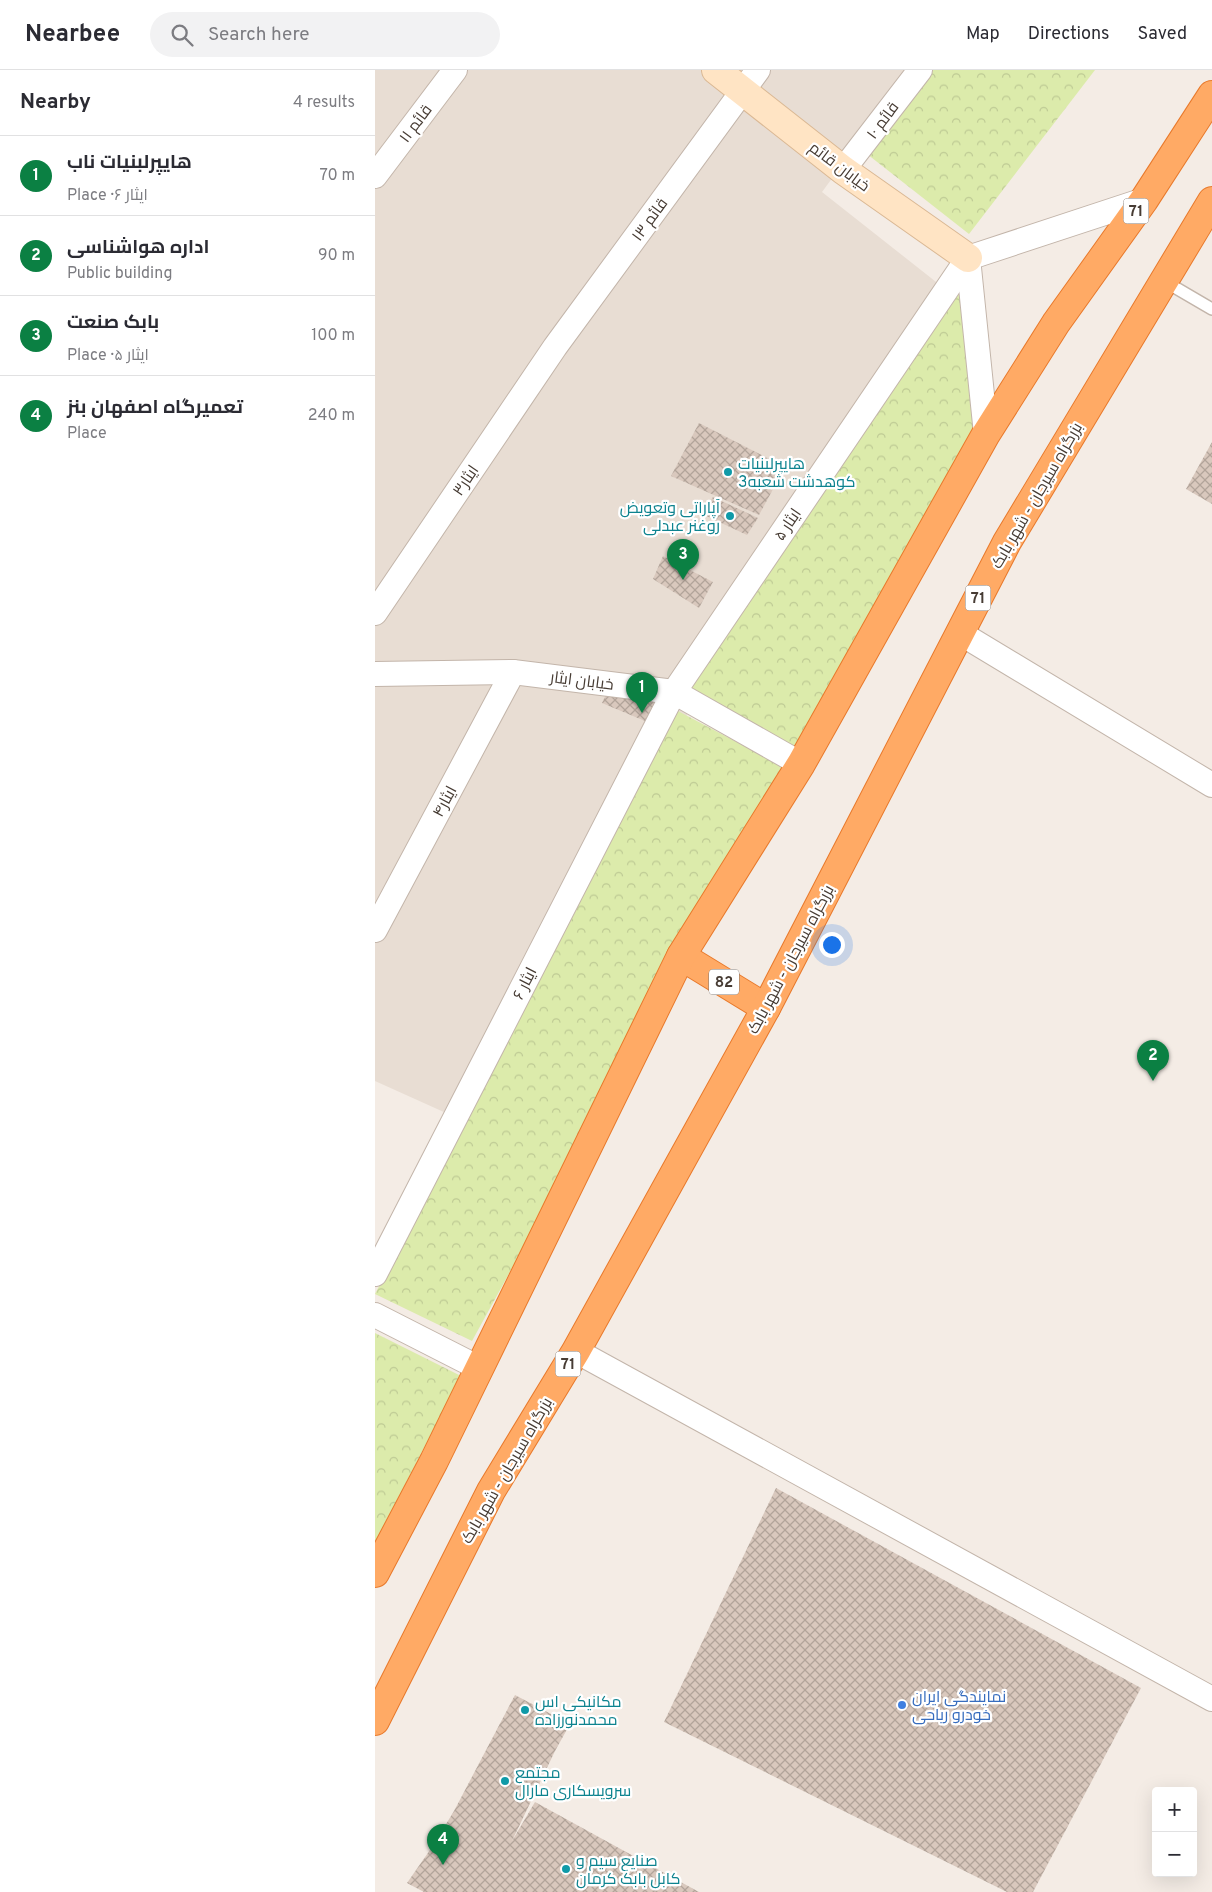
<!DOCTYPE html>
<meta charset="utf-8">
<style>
body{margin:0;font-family:Overpass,Cairo,sans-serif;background:#f2f2f3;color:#2b2b33}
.controls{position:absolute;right:15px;bottom:15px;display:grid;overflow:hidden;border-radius:5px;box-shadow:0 5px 20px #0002}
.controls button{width:45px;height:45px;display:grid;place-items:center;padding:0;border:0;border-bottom:1px solid #e1e1e2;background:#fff;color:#2b2b33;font:25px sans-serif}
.you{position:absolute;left:456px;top:874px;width:18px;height:18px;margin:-12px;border:4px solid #fff;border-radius:50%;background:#1a73e8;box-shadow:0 0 0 8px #1a73e833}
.badge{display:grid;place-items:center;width:32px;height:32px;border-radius:50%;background:#0b8043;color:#fff;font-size:16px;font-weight:700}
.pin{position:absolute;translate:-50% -41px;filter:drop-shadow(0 1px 2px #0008)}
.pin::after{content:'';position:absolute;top:26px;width:18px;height:15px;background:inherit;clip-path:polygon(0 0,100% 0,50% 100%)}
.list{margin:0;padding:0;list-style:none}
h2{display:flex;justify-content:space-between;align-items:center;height:65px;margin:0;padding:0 20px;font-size:21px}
h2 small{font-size:16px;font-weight:400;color:#7c7c81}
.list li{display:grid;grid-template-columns:32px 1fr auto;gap:15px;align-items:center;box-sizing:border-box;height:80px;padding:0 20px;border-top:1px solid #e1e1e2}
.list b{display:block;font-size:19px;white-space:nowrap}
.list p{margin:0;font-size:16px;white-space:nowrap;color:#7c7c81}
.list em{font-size:16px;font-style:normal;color:#7c7c81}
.icon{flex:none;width:28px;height:28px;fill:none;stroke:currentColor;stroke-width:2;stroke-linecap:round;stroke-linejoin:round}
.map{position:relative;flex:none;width:837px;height:1822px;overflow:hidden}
header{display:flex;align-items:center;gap:30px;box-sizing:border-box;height:70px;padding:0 25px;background:#fff;border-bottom:1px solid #e1e1e2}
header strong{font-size:24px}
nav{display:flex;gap:28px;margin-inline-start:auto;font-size:18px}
.search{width:350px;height:45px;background:#f2f2f3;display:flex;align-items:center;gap:12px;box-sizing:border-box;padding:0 18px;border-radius:28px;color:#7c7c81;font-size:19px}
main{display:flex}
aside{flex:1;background:#fff}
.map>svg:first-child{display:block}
.residential{fill:#e8ddd3}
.park{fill:url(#park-crowns)}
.building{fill:url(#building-cross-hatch)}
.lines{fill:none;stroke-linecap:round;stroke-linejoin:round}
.lane-casing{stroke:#c3b5aa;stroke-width:14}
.street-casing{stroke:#c3b5aa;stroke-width:26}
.secondary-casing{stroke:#dab894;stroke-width:30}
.highway-casing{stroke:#e8792b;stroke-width:30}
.lane{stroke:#fff;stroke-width:11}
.street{stroke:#fff;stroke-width:24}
.secondary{stroke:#ffe4c4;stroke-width:28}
.highway{stroke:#ffaa65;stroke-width:28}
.culture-dot{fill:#0f9aa8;stroke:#fff;stroke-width:2}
.shop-dot{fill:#3f7fe0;stroke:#fff;stroke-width:2}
.labels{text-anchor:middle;stroke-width:4.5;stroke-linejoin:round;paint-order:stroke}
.shield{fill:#fff;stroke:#7e7671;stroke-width:1}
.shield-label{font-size:15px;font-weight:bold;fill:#473c34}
.street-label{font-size:16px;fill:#473c34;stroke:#fff}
.culture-label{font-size:16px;fill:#0d838f;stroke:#fff;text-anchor:start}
.shop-label{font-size:16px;fill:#366cbe;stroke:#fff;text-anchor:start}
</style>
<header>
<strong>Nearbee</strong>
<div class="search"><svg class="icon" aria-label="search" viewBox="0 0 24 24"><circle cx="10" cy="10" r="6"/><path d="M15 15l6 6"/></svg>Search here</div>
<nav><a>Map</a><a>Directions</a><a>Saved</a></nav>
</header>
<main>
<aside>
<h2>Nearby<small>4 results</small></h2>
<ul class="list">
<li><span class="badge">1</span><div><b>هایپرلبنیات ناب</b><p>Place · ایثار ۶</p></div><em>70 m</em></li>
<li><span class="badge">2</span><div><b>اداره هواشناسی</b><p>Public building</p></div><em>90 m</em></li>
<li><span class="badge">3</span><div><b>بابک صنعت</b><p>Place · ایثار ۵</p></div><em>100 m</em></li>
<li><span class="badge">4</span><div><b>تعمیرگاه اصفهان بنز</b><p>Place</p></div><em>240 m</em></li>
</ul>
</aside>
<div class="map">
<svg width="837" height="1822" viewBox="0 0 837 1822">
<defs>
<pattern id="park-crowns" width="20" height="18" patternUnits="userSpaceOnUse" patternTransform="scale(1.25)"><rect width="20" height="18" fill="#dcebab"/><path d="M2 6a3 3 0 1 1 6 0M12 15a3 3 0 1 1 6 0" fill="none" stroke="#beca94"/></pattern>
<pattern id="building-cross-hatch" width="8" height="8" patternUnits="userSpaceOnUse" patternTransform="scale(1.25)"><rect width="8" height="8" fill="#d9c8bd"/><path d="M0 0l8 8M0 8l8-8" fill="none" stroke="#b2a49a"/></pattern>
</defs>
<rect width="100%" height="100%" fill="#f4ece5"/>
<path class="residential" d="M0 0H537L447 122 570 219 71 1043 0 1011Z"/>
<g class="park">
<path d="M557 0H720L594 164 492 84Z"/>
<path d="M588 218 601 360 419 680 312 618Z"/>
<path d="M303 641 411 698 97 1271 0 1224Z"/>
<path d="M0 1263 86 1306 0 1473Z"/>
</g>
<g class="building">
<path d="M324 353 410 397 384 445 296 406Z"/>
<path d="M837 372V434L811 419Z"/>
<path d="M338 427 383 448 372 465 327 444Z"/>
<path d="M288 486 338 512 324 538 278 509Z"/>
<path d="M234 618 291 625 277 654 227 633Z"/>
<path d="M401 1418 766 1618 658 1822H632L289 1652Z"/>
<path d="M140 1625 195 1654 180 1681 137 1771 160 1732 324 1822H49L32 1813 57 1777 79 1741Z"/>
</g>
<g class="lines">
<defs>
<path id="lane" d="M789 211 837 239"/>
<g id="street">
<path d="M468 100 545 0"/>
<path d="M0 106 80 0"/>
<path d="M593 188 769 130"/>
<path d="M593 188 611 364"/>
<path d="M0 543 180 277 383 0"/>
<path d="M585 563 837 715"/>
<path d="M0 604 138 602 299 622 426 694"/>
<path d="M0 860 138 602"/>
<path d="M0 1204 299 622 593 188"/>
<path d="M0 1245 104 1298"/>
<path d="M201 1281 837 1629"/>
</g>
<path id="secondary" d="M341 0 468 100 593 188"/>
<g id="highway">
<path d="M306 886 391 938"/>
<path d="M0 1503 59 1391 306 886 426 694 611 364 681 253 769 130 837 25"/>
<path d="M0 1651 116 1421 201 1281 391 938 632 472 837 131"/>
</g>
</defs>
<use href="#lane" class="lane-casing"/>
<use href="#street" class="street-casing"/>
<use href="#secondary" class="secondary-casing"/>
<use href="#highway" class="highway-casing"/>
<use href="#lane" class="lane"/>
<use href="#street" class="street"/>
<use href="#secondary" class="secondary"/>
<use href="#highway" class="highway"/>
</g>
<g class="culture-dot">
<circle cx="353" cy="402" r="5"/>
<circle cx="355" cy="446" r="5"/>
<circle cx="150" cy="1640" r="5"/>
<circle cx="130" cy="1711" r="5"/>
<circle cx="191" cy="1799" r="5"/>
</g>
<circle class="shop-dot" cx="527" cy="1635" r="5"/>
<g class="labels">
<g class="shield">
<rect x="748.5" y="128.5" width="25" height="25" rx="4"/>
<rect x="590.5" y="515.5" width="25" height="25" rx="4"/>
<rect x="334" y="899.5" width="30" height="25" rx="4"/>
<rect x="180.5" y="1281.5" width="25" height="25" rx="4"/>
</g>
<g class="shield-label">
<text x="761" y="146">71</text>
<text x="603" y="533">71</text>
<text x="349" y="917">82</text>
<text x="193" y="1299">71</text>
</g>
<g class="street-label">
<text transform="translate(507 50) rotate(-53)" y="6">قائم ۱۰</text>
<text transform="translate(40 53) rotate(-53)" y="6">قائم ۱۱</text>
<text transform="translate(465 96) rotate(37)" y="6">خیابان قائم</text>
<text transform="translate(274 149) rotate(-54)" y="6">قائم ۱۳</text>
<text transform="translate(90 410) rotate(-56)" y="6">ایثار۳</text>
<text transform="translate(661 425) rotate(-60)" y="6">بزرگراه سیرجان - شهر بابک</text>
<text transform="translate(412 454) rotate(-56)" y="6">ایثار ۵</text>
<text transform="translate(207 610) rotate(7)" y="6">خیابان ایثار</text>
<text transform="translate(69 731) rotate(-62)" y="6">ایثار۴</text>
<text transform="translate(415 889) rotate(-62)" y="6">بزرگراه سیرجان - شهر بابک</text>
<text transform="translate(149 913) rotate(-63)" y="6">ایثار ۶</text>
<text transform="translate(131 1400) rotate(-60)" y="6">بزرگراه سیرجان - شهر بابک</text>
</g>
<g class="culture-label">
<text x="363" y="399">هایپرلبنیات<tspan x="363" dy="18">کوهدشت شعبه3</tspan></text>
<text x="345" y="443" text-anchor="end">آپاراتی وتعویض<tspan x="345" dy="18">روغنر عبدلی</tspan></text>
<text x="160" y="1637">مکانیکی اس<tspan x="160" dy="18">محمدنورزاده</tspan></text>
<text x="140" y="1708">مجتمع<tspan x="140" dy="18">سرویسکاری مارال</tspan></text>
<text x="201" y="1796">صنایع سیم و<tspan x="201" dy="18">کابل بابک کرمان</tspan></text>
</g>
<g class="shop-label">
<text x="537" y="1632">نمایندگی ایران<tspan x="537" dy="18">خودرو ریاحی</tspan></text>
</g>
</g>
</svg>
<div class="controls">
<button>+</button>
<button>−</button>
</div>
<div class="you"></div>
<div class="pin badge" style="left:267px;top:643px">1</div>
<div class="pin badge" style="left:778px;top:1011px">2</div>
<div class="pin badge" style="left:308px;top:510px">3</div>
<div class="pin badge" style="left:68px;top:1795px">4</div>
</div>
</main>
